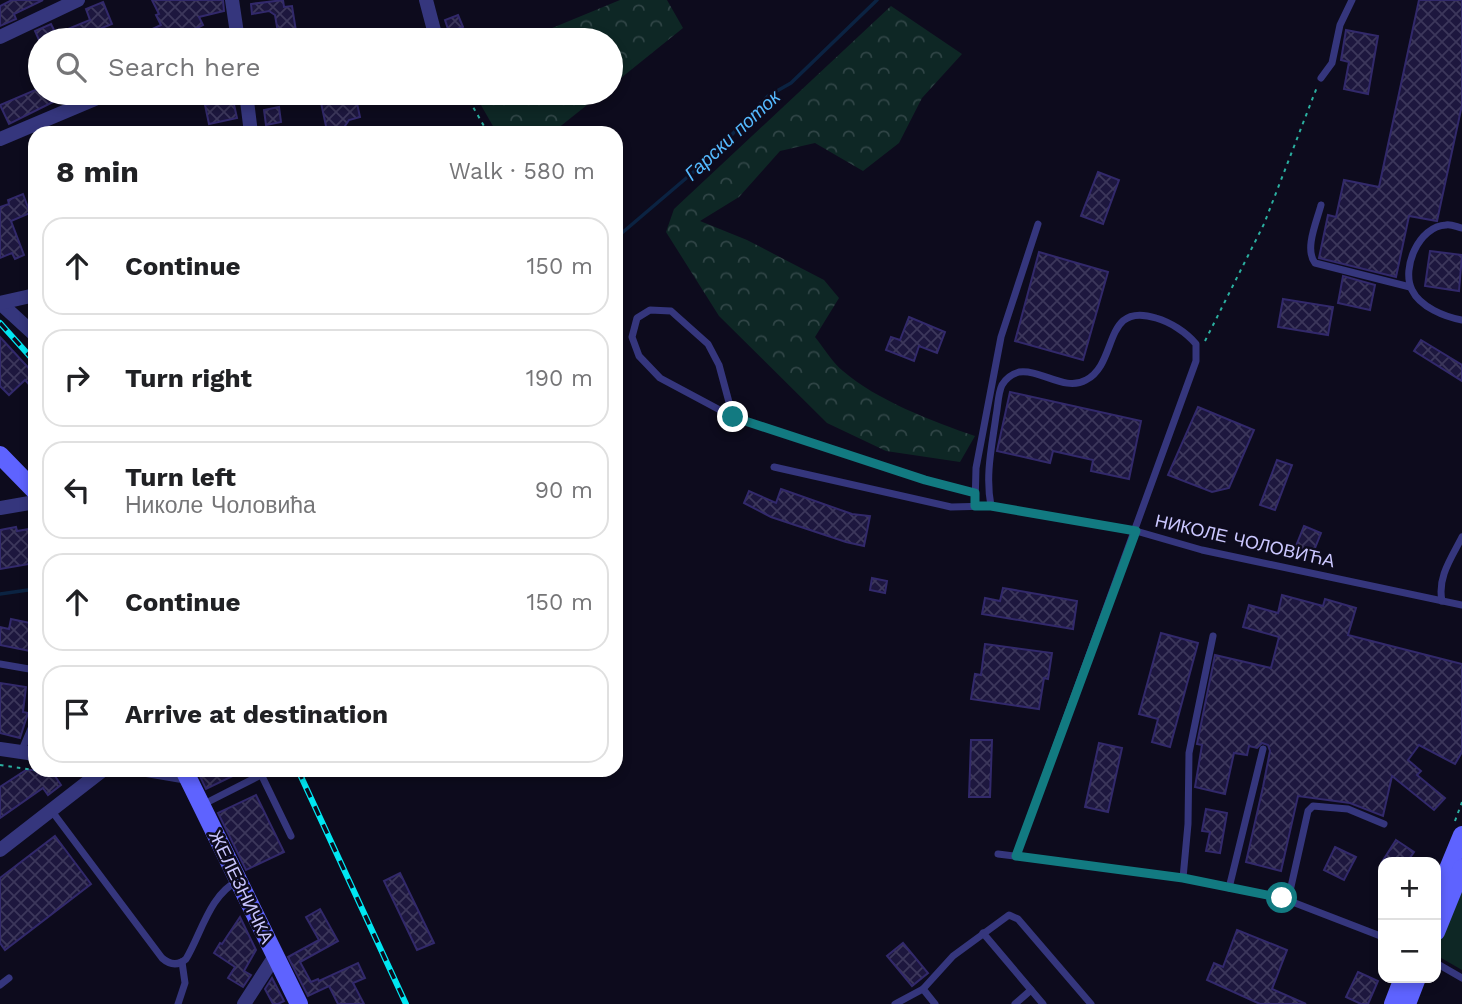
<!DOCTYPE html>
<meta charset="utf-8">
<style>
body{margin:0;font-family:"Work Sans",sans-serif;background:#f6f6f6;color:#202124}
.controls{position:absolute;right:21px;bottom:21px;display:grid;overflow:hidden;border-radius:14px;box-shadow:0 4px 10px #0003}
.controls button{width:63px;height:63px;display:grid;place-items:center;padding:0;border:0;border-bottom:2px solid #e0e0e0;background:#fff;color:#202124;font:35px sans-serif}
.stop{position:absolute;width:21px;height:21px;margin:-16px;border:5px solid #127a81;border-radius:50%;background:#fff}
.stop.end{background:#127a81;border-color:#fff;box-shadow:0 2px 7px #0008}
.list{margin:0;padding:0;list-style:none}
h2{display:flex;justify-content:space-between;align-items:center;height:91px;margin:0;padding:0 28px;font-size:30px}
h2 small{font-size:23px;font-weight:400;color:#757577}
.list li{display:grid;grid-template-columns:46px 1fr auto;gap:21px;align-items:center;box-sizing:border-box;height:98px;margin:0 14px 14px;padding:0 14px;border:2px solid #e0e0e0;border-radius:21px}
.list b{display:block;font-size:26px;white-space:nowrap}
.list p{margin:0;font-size:23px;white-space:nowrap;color:#757577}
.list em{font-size:23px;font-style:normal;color:#757577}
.icon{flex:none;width:38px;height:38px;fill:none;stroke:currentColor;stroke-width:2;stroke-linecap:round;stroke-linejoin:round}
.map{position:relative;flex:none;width:1462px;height:1004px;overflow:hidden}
.search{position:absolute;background:#fff;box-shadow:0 4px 10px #0003;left:28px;top:28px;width:595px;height:77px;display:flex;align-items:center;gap:18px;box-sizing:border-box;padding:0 24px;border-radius:38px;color:#757577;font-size:26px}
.panel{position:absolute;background:#fff;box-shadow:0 4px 10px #0003;left:28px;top:126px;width:595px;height:651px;border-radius:21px}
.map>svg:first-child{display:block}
.green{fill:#0e2725}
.forest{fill:url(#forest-crowns)}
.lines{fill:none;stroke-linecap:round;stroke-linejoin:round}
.stream{stroke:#0b2342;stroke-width:3.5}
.building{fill:url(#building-cross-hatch);stroke:#32296b;stroke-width:2}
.path{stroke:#2bb0a1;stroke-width:2;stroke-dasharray:3.5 5;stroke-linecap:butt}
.lane{stroke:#35367d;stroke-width:7}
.street{stroke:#35367d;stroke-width:14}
.secondary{stroke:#5e63ff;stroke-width:18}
.rail-casing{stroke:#00e7f2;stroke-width:6}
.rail{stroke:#0d0b1d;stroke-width:3.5;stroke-dasharray:10;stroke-linecap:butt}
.route{stroke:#127a81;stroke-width:9}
.labels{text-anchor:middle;stroke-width:5;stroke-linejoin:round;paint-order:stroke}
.street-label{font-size:18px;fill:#cbc7ff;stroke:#0d0b1d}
.water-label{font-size:19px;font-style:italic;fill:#55baff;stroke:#0d0b1d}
</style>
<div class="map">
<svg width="1462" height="1004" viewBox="0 0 1462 1004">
<defs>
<pattern id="forest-crowns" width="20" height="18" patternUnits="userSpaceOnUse" patternTransform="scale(1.75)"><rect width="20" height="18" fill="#0e2725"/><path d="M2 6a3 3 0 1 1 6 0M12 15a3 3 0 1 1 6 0" fill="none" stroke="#304546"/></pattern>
<pattern id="building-cross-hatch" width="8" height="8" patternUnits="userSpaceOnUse" patternTransform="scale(1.75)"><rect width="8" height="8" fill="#1d173e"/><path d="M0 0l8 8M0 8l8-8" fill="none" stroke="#3c375b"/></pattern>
</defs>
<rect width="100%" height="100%" fill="#0d0b1d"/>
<path class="green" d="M1462 868V970L1436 955V932Z"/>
<g class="forest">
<path d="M620 0H667L683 28 611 86V40H530L540 33Z"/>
<path d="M891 6 962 54 922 98 899 143 863 171 815 143 780 151 739 197 700 221 747 240 824 280 839 298 815 337C824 348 832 362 843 371 876 400 934 422 975 436L960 462 886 451 827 423 719 316 666 232 674 209Z"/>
<path d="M474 93H602L552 133H497Z"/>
</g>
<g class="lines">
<g class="stream">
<path d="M616 238 711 157 768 96 791 83 877 0"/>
<path d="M0 594 35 589"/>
</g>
</g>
<g class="building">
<path d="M12 0H43L14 14 16 19 0 26V6Z"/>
<path d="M152 0H223L224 11 199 17 203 25 185 34 188 40H129L161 25 156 15 159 14Z"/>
<path d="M283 0 284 7 292 6 296 31 278 33 275 15 269 11 252 14 251 4Z"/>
<path d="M1419 0H1462V105L1437 221 1409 216 1396 277 1319 258 1328 215 1336 217 1344 180 1379 187Z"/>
<path d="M103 2 112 24 72 40H39L35 31 51 24 56 34 90 20 86 9Z"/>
<path d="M458 15 463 27 449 32 445 20Z"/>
<path d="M1346 30 1378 36 1368 94 1344 89 1349 62 1341 60Z"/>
<path d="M40 88V93H71L9 124 0 105Z"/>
<path d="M337 94 338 98 355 94 360 117 349 120 345 126 347 133H328L326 126 320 98Z"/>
<path d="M233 100 237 118 209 124 205 105Z"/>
<path d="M279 107 281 122 266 125 264 110Z"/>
<path d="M1098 172 1119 180 1103 224 1081 216Z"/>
<path d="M23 194 30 213 11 221 24 255 15 259 12 253 0 258V207L9 204 8 200Z"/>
<path d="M1430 251 1462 255 1459 291 1425 286Z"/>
<path d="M1039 252 1108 272 1083 360 1015 341Z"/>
<path d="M1343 276 1375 285 1370 310 1338 303Z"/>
<path d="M1283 299 1333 307 1328 335 1278 327Z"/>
<path d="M909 317 945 332 937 353 919 346 914 361 886 350 891 337 900 340Z"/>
<path d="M0 337 35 375V391L25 380 9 395 0 386Z"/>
<path d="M1421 340 1462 365V381L1414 351Z"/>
<path d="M1010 392 1141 421 1129 479 1091 471 1093 460 1053 451 1050 463 997 451Z"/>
<path d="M1198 407 1254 430 1229 488 1212 492 1168 475Z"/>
<path d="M1277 460 1292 465 1275 510 1260 505Z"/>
<path d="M781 489 852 514 870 516 864 546 846 542 771 517 744 503 749 491 776 503Z"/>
<path d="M1304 526 1321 533 1313 553 1296 546Z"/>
<path d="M16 527 17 531 35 528V563L0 569V530Z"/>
<path d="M872 578 887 581 885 593 870 590Z"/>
<path d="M1003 588 1077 601 1073 629 982 614 985 598 1000 601Z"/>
<path d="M1282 595 1323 606 1325 599 1356 608 1348 635 1462 664V752L1455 764 1419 745 1408 760 1421 771 1417 775 1445 798 1434 810 1392 776 1383 816 1350 803 1298 796 1281 871 1246 862 1263 787 1270 751 1268 745 1262 743 1257 748 1249 746 1247 755 1234 753 1225 794 1195 787 1202 745 1197 744 1215 655 1271 668 1279 637 1243 627 1249 605 1278 613Z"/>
<path d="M11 619 35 624V652L0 645V627L9 629Z"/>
<path d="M1161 633 1198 643 1170 747 1152 742 1158 719 1139 714Z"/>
<path d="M985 644 1052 653 1048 679 1044 678 1039 709 971 699 975 674 981 675Z"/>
<path d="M0 683 26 687 23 712 28 713 20 738 0 733Z"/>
<path d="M971 740H992L990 797H969Z"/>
<path d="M1099 743 1122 748 1108 812 1085 807Z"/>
<path d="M26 770H51L61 785 48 795 43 788 0 818V787Z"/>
<path d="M197 770H245L206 789Z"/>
<path d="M256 795 284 852 246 870 218 813Z"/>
<path d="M1206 809 1227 813 1220 853 1206 851 1210 832 1202 831Z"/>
<path d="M55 836 91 884 5 950 0 943V878Z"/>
<path d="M1396 840 1414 852 1407 862H1382Z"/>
<path d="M1335 847 1356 857 1344 880 1324 870Z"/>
<path d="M400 873 434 943 417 950 384 881Z"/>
<path d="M320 909 338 941 300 962 311 982 318 979 319 981 358 963 365 978 353 983 364 1004H338L329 986 308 996 288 957 319 940 306 917Z"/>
<path d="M240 917 256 950 244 971 251 975 243 987 228 978 235 967 214 953 220 943 222 944Z"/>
<path d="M1237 930 1287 950 1272 989 1306 1004H1260L1207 980 1214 963 1223 967Z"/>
<path d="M903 943 928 973 912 986 887 956Z"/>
<path d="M1358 972 1378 981 1368 1004H1361L1346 997Z"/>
<path d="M272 978 284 1001 278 1004H273L265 989Z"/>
</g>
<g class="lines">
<g class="path">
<path d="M465 93 488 133"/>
<path d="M1205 341 1264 224 1317 87"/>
<path d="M0 765 73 776"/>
<path d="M1455 821 1462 802"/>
</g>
<g class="lane">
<path d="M1321 78 1332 63 1340 25 1352 0"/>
<path d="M1321 205C1317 221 1304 249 1315 263L1410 287"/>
<path d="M1462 228C1457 227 1451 224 1446 225 1419 226 1401 268 1412 290 1420 307 1445 317 1462 320"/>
<path d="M733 417 719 365 708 344 671 311 650 310 637 318 632 337 639 356 660 378 733 417 925 480 975 493"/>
<path d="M774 467 951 507 991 506 1136 531 1202 550 1462 605"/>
<path d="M975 506 976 468 1001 337 1038 224"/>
<path d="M991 506C985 475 992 446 996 416 998 406 998 393 1002 385 1006 378 1012 374 1019 372 1041 369 1065 392 1086 380 1119 363 1102 301 1156 318 1170 322 1186 332 1196 344V361L1016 856"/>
<path d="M1442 601C1437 577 1452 557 1462 537"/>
<path d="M0 664 35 670"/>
<path d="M21 752 35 719"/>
<path d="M259 770 291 836"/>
<path d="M202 805 261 775"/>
<path d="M51 810 162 958C170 965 178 966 186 959 201 934 210 894 238 881"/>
<path d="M998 854 1183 878 1282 898 1383 937"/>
<path d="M1183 878 1188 824 1189 753 1213 636"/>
<path d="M1229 888 1263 749"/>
<path d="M1288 900 1308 811 1313 806 1348 809 1384 824"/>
<path d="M983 933 1043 1004"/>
<path d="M1436 963 1462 978"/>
<path d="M0 985 9 978"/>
<path d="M923 989 935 1004"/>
<path d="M178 1004 185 983 182 962"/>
<path d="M895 1004 923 989 953 956 1009 915 1018 919 1091 1004"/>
<path d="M1015 1004 1031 990"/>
</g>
<g class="street">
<path d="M232 0 238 40"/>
<path d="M426 0 436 38"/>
<path d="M0 37 78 0"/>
<path d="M246 93 251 133"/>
<path d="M0 139 109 93"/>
<path d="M0 303 35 335"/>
<path d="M0 303 35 295"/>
<path d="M0 508 35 502"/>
<path d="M0 749 35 754"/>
<path d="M147 770 188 777"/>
<path d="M0 850 103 770"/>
<path d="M244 1004 275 956"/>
</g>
<g class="secondary">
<path d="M0 455 35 491"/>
<path d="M184 770 299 1004"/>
<path d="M1436 898 1462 835"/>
<path d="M1436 932 1462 868"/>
<path d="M1393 1004 1403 978"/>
<path d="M1407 1004 1417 978"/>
</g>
<defs>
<g id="rail">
<path d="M0 323 35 362"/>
<path d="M298 770 406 1004"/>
</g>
</defs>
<use href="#rail" class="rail-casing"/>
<use href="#rail" class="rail"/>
</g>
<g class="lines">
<path class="route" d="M733 417 925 480 975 493V506H991L1136 531 1016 856 1183 878 1282 898"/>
</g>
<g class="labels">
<g class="street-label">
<text transform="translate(1245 541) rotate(13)" y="6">НИКОЛЕ ЧОЛОВИЋА</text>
<text transform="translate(241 887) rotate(64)" y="6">ЖЕЛЕЗНИЧКА</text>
</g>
<g class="water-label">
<text transform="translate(732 135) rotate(-43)" y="7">Гарски поток</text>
</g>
</g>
</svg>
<div class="controls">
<button>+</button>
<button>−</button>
</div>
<div class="stop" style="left:1282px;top:898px"></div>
<div class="stop end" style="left:733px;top:417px"></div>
<div class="search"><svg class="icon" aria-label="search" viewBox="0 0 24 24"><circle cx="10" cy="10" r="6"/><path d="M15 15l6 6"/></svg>Search here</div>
<section class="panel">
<h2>8 min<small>Walk · 580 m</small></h2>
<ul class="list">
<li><svg class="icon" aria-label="ahead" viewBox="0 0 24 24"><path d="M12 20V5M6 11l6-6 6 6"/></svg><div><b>Continue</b></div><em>150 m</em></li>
<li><svg class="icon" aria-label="right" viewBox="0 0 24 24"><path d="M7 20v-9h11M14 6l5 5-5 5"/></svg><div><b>Turn right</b></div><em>190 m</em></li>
<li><svg class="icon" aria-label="left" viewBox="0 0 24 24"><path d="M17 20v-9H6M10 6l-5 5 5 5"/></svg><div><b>Turn left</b><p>Николе Чоловића</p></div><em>90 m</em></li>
<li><svg class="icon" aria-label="ahead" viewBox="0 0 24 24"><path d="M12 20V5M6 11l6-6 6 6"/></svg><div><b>Continue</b></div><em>150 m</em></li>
<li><svg class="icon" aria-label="arrive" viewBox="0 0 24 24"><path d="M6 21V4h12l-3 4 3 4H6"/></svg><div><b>Arrive at destination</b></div></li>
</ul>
</section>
</div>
